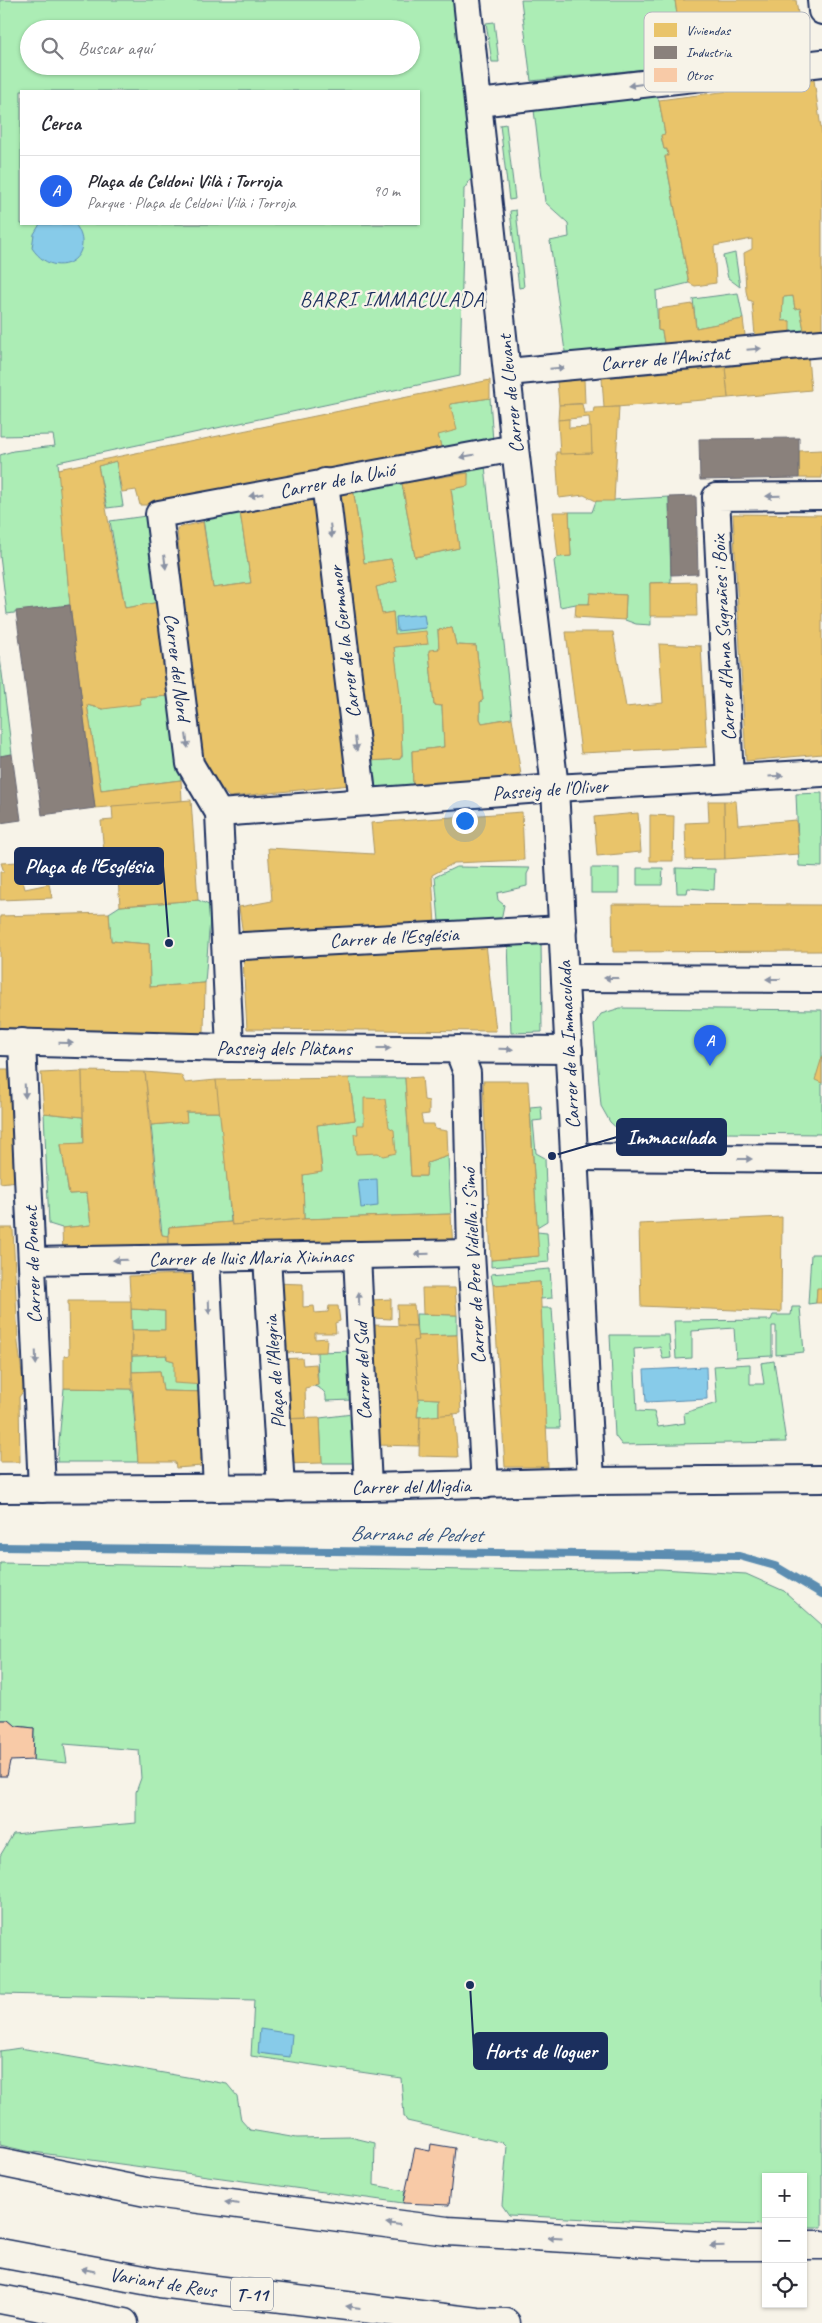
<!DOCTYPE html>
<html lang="es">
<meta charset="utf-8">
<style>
body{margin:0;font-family:Caveat,sans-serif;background:#f2f2f3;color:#2b2b33}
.controls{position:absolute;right:15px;bottom:15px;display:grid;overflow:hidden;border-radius:0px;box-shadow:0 1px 4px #0004}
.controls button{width:45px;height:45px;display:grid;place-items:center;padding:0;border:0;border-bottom:1px solid #e1e1e2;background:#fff;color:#2b2b33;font:25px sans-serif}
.you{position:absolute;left:464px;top:820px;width:18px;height:18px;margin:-12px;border:4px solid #fff;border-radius:50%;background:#1a73e8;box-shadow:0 0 0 8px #1a73e833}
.badge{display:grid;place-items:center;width:32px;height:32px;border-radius:50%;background:#2563eb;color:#fff;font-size:16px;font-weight:700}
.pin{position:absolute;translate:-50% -41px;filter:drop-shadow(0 1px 2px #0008)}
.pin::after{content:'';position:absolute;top:26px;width:18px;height:15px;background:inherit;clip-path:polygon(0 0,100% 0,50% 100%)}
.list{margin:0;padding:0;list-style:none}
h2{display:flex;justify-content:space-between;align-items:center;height:65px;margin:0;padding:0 20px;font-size:21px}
h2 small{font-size:16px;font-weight:400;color:#7c7c81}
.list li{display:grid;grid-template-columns:32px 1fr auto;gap:15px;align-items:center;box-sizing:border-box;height:70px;padding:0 20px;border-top:1px solid #e1e1e2}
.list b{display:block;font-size:19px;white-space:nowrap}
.list p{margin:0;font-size:16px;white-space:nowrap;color:#7c7c81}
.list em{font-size:16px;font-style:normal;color:#7c7c81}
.icon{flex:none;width:28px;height:28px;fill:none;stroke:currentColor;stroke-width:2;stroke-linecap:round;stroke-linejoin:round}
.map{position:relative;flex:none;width:822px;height:2323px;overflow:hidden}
.search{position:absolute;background:#fff;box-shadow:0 1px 4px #0004;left:20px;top:20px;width:400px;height:55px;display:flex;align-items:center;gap:12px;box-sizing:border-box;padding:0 18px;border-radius:28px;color:#7c7c81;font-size:19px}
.panel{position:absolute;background:#fff;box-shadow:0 1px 4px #0004;left:20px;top:90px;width:400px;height:135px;border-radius:0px}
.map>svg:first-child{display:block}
.green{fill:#acedb5;stroke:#648e8a;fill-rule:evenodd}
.water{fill:#87cbe9;stroke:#5c8db1}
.homes{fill:#e9c46a;stroke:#ab9766}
.industry{fill:#8a817c;stroke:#696873}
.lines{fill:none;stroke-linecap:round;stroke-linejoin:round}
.stream{stroke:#5c8db1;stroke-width:8}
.building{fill:#f8caa7;stroke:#1b2f5e}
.minor-casing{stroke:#1b2f5e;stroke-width:30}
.tertiary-casing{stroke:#1b2f5e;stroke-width:31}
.motorway-casing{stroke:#1b2f5e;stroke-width:31}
.minor{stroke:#f7f3e8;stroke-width:26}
.tertiary{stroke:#f7f3e8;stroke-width:28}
.motorway{stroke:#f7f3e8;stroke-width:28}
.oneway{fill:#8991a3}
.labels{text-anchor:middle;stroke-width:5;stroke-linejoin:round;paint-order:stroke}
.shield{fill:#f7f3e8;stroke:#5d6a87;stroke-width:1}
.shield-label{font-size:19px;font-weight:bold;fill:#1b2f5e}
.street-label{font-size:20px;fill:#1b2f5e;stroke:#f7f3e8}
.neighbourhood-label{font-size:21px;letter-spacing:1px;fill:#1b2f5e;stroke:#f7f3e8}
.water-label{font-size:21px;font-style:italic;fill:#365681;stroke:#f7f3e8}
.key{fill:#f7f3e8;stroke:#b5b8bf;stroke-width:1}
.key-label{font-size:14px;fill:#1b2f5e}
.leader{fill:none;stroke:#1b2f5e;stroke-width:2}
.callout-dot{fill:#1b2f5e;stroke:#f7f3e8;stroke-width:2}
.callout{fill:#1b2f5e;stroke:#1b2f5e;stroke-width:2}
.callout-label{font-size:21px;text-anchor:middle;font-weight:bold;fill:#fff}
</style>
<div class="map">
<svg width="822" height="2323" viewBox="0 0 822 2323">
<rect width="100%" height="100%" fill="#f7f3e8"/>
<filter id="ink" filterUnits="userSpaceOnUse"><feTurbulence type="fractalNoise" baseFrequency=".02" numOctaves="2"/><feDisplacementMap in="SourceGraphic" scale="10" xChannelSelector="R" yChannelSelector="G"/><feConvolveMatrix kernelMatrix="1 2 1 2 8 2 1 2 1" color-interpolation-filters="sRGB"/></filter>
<g filter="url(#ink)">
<g class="green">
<path d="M0 0H453L472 144 473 176 464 189 460 376 58 462 70 605 7 614 0 556V455L13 451 55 446 53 435 0 436ZM29 29H411V66H29ZM21 91H419V224H21Z"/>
<path d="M521 0H675L684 65 531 81Z"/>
<path d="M494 22 499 62H492L486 23Z"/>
<path d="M656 96 659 100 665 134 661 136 664 149H667L668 156 665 157 689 283 656 291 658 330 662 331 665 350 566 359 550 241 569 237 568 223 545 202 534 110Z"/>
<path d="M506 124 515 199 509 200 500 125Z"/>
<path d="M516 210 524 287 519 288 510 211Z"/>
<path d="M735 253 740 287 728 278 723 256Z"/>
<path d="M738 293 743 319 696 328 693 299Z"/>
<path d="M793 296 795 309 800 308 806 340 785 342V333L790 321H782L783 297Z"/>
<path d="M490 398 493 442 442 451 438 435 450 404Z"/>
<path d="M116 461 123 506 107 508 98 466Z"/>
<path d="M485 466 512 718 482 723 480 719V702L483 700 476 646 456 645 452 628 438 630 439 649 429 651 434 705 442 706 444 747 412 751 413 787H375L371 784 368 761 400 759 402 756 400 704 394 647 427 644 395 634 393 612 382 614 376 587 397 581 391 559 364 563 353 488 402 483 415 557 459 548 451 489 467 486 468 473 451 475V472Z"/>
<path d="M669 497 671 582 650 583 651 625 636 624 625 620 626 595 591 593 589 604H576L560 607 554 561 558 557 571 556 569 512H592L596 501Z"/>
<path d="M240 512 251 583 213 588 203 519Z"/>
<path d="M146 516 160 602 125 608 110 521Z"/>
<path d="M0 657 12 754 0 756Z"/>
<path d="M170 696 181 780 101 790 87 705 103 709 140 698Z"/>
<path d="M822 793V867L799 866 796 794Z"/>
<path d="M456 867 530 868 527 874V886L497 893 498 900 504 905 501 920 439 921 435 877Z"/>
<rect x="591" y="868" width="28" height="25"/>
<path d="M637 868H663L662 885H637Z"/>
<path d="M676 868 715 869 714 890 688 888 687 893H677Z"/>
<path d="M198 900 211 906 205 983 150 987 149 944 111 941 109 913 120 906Z"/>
<path d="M541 940 542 1032 511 1033 508 942Z"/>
<path d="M620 1008 822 1010V1134L621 1132 610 1122 601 1106 594 1025 601 1014Z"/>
<path d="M349 1078H405L411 1176H426L427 1163 448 1156 451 1214 304 1219 303 1175 322 1171 317 1125 355 1120Z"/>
<path d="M541 1106 542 1120 533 1121 536 1153 545 1158 547 1221 537 1227 530 1107Z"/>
<path d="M186 1112H221L231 1222 169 1227 168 1236 162 1235 151 1125 186 1122Z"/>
<path d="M44 1113 83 1117 84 1143 61 1145 69 1194 87 1193 91 1225 62 1228 49 1224Z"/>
<path d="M537 1232 547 1233 549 1262 491 1267V1260L538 1256Z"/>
<path d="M811 1254H822V1288L817 1289 816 1303 808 1304Z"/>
<path d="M550 1269 552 1298 541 1299 540 1282 493 1285 491 1274Z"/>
<path d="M792 1307H800L804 1352 776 1355V1326H772V1356L736 1358 734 1328 692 1331V1358L676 1359 674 1321 771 1320 773 1315H791Z"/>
<path d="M541 1308H552L560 1428H546Z"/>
<path d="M131 1309 165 1311V1330H132Z"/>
<path d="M416 1314 457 1315V1335L417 1336Z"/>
<path d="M610 1335H669L671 1358 663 1359 660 1347 634 1349 637 1411 654 1412 658 1427 685 1423 684 1413 717 1403 714 1366 750 1364V1384H764L761 1363 774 1361 786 1442 622 1445 615 1436Z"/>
<path d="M351 1351 352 1400 326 1401C327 1392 322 1389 314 1386L318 1385 317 1352Z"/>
<path d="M166 1355 167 1359 174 1361 204 1385 205 1392 163 1391 160 1371 132 1372V1356Z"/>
<path d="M64 1388 132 1389 138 1462H57Z"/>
<path d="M419 1398 439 1399V1416L417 1417Z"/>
<path d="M352 1414 353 1463H322L320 1418Z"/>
<path d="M0 1563 540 1571 660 1569 746 1574 784 1591 822 1625V2227H803V2177H766V2225L647 2222 509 2215 502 2205 507 2146 504 2143 407 2121 404 2116 401 2078 251 2056 254 2000 0 1994V1856L13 1834 136 1823V1792L141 1778 139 1750 64 1744 67 1763 33 1760 34 1728 16 1726 9 1720H0Z"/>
<path d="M20 2048 227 2084 237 2096 241 2120 250 2130 297 2138 350 2137 375 2143 374 2185 405 2191 403 2203 26 2151 0 2145V2051Z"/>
</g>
<g class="water">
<path d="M40 224H75C99 256 56 284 32 248L34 234Z"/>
<path d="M424 614 426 628 397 631 396 617Z"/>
<path d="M377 1179 378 1206 361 1208 358 1180Z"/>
<path d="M706 1367 707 1399 646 1402 644 1370Z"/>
<path d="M260 2029 292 2034 290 2057 258 2053Z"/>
</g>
<g class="homes">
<path d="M675 0H796L803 48 684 65Z"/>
<path d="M814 80 822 135V340L806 341 800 308 795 309 793 296 783 297 782 321H790V331L785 333V344L756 347 752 301 748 300 746 291 744 253 752 249V239L714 246 716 283 695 286 689 283 665 156H668L667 149H664L661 135 665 134 659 100Z"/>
<path d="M693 304 696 328 743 319 746 343 666 354 662 331 658 330V309Z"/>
<path d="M808 358 811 390 728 398 725 367Z"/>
<path d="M725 367 728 398 604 408 602 378Z"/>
<path d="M584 379 585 403 559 405 557 381Z"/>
<path d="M490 380V398L450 404 457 430 438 435 442 451 240 491 149 505H140L136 490 122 492 116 461 98 466 125 608 160 602 170 696 140 698 141 704 103 709 87 705 101 790 181 780 182 801 95 808 70 605 58 469Z"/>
<path d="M582 404 584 413H593L594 408 619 407 614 501H596L584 495 559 498 556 452 592 453 589 417 558 420 559 405Z"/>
<path d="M569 419V428L591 427 592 453 560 454 558 420Z"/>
<path d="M822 450V478H799V451Z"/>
<path d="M468 473V486L451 489 459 548 415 557 402 483Z"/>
<path d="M353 488 364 563 391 559 397 581 376 587 382 614 393 612 395 634 426 631 428 644 394 647 400 694 402 755 400 759 368 761 335 491Z"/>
<path d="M313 498 350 785 229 797 198 761 177 528 203 522 213 588 251 583 240 512Z"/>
<path d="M553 512H569L571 556 558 557Z"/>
<path d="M733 514 822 515V754L746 761Z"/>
<path d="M696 582 697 616H650V583Z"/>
<path d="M590 593 626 595 625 620 575 617 576 604H589Z"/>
<path d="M452 628 456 645 476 646 483 700 480 702V719L482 723 512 718 522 781 413 787 412 751 444 747 442 706 434 705 429 650 439 649 438 630Z"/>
<path d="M566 632H613L626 707 663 703 659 644 701 646 707 747 581 753Z"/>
<path d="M191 800 198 900 120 906 116 851 104 852 101 821 113 820 112 806Z"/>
<path d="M708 801H724L725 859 686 860 685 823 709 822Z"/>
<path d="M724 801H736L738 825 796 820 799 854 725 859Z"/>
<path d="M522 812 524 860 454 863 432 875 435 925 243 935 239 907 272 901 268 848 374 854 371 823Z"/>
<path d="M638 813 641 852 597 856 594 817Z"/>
<path d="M650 815 674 816 673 861H650Z"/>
<path d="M18 862 25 889 49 884 52 898 0 900V872H4L1 863Z"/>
<path d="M612 904 822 905V951L613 952Z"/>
<path d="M109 913 111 941 149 944 150 987 205 983 204 1033 0 1032V916Z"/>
<path d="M486 944 496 1031 247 1029 243 958Z"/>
<path d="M822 1057V1083L815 1080Z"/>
<path d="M0 1069H8L18 1181 0 1183Z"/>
<path d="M82 1071 83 1117 44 1113 41 1073Z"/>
<path d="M82 1071 145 1072 160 1227 162 1235 168 1236 169 1255 63 1256 62 1228 91 1225 87 1193 69 1194 61 1144 84 1143Z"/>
<path d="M145 1072 181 1075 185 1083 216 1080 221 1112H186L187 1122 151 1125Z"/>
<path d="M422 1077 424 1100 429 1101V1114L421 1115 423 1124H434L435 1129 447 1131 448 1156 427 1163 426 1176H411L405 1078Z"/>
<path d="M349 1078 355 1120 317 1125 322 1172 303 1175 304 1219 232 1225 216 1080Z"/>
<path d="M483 1081H528L539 1256 491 1260Z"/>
<path d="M364 1098 385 1099 389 1127 394 1130 396 1153 383 1156 378 1153 356 1154 354 1134H358L357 1125H364Z"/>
<path d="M451 1214 453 1249 169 1255V1227L231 1222 232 1225 304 1219Z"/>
<path d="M782 1217 781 1312 641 1306 639 1224Z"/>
<path d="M0 1228H13L18 1343 24 1390 19 1397 20 1462H0Z"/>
<path d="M186 1274 197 1275 204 1385 174 1383V1361L167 1359V1355L132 1356V1330H165V1311L131 1309 129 1276Z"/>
<path d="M540 1282 548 1467H505L493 1285Z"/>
<path d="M272 1283 303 1284V1307L314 1306 315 1313 328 1312 329 1306H338L340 1321 335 1323 336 1333H315V1339L327 1338 326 1352 276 1353Z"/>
<path d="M422 1288H455L457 1315 423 1314Z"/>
<path d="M817 1288H822V1303H816Z"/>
<path d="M391 1299V1319L372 1318 371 1300Z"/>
<path d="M68 1301H131L132 1389 64 1388V1356L69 1355Z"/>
<path d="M397 1305H414L416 1326 398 1325Z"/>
<path d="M371 1325 416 1326 418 1340 414 1341 419 1398 417 1417H420L419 1446 375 1445Z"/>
<path d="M457 1335 461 1413 439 1416V1399L419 1398 414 1341 418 1340 417 1336Z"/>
<path d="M302 1358 303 1365 316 1364 318 1385 305 1388 306 1418 280 1419 276 1359Z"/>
<path d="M160 1371 163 1391 205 1392 208 1455 201 1458 202 1466 176 1468 175 1462H138L132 1372Z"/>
<path d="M454 1414 458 1457 419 1456 420 1417Z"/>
<path d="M320 1418 322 1463 282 1464 280 1419Z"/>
</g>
<g class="industry">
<path d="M799 438V478L700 480 699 439Z"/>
<path d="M696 496 698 574 671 575 669 497Z"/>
<path d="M70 605 95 808 42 815 16 611Z"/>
<path d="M12 754 21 820 0 823V756Z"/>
</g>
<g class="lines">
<path class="stream" d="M0 1547 739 1556 775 1566 822 1594"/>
</g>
<g class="building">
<path d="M0 1720H9L16 1726 34 1728 33 1760 10 1761 7 1776H0Z"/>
<path d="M431 2144 455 2148 449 2205 403 2203 415 2148 430 2151Z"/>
</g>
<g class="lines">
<defs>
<g id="minor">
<path d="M467 0 515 448 555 788 591 1481"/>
<path d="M821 0 822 11"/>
<path d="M479 103 822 63"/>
<path d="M508 372 822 343"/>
<path d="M325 482 363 802"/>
<path d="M730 778 716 497 822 496"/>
<path d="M219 813 555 788 822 773"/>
<path d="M226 947 563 929"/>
<path d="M565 978 822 979"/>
<path d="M0 1042 230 1048 569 1050"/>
<path d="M22 1042 42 1489"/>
<path d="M230 1048 219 813 190 764 159 514 515 448"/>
<path d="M458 1049 467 1073 471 1253 485 1485"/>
<path d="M574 1157 822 1159"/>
<path d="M357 1255 368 1487"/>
<path d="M267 1257 281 1488"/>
<path d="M206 1258 217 1488"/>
<path d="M32 1261 471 1253"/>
<path d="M0 1489 368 1487 591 1481 822 1479"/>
</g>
<g id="tertiary">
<path d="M0 2162 146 2192 447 2231 704 2246H766"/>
<path d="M803 2245H822"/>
</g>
<g id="motorway">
<path d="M0 2253 160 2283 477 2322 506 2323"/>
<path d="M0 2299 124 2323"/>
</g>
</defs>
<use href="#minor" class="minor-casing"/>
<use href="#tertiary" class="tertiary-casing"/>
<use href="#motorway" class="motorway-casing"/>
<use href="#minor" class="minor"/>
<use href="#tertiary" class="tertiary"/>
<use href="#motorway" class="motorway"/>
</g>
<defs><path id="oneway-solid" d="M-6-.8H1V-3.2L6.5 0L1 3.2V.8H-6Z" transform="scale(1.25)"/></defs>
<g class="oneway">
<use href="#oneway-solid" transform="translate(635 85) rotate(173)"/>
<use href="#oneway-solid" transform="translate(754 349) rotate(-5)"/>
<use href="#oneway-solid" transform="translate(557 368) rotate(-5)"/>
<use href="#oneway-solid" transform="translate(467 456) rotate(170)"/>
<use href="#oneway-solid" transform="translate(256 495) rotate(169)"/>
<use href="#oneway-solid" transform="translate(773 496) rotate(179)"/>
<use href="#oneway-solid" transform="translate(331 531) rotate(83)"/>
<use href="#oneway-solid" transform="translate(165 562) rotate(83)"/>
<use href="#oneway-solid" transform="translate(187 741) rotate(83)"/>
<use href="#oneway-solid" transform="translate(356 744) rotate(83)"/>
<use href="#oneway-solid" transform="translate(776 776) rotate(-3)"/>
<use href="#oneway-solid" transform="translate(611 978) rotate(-180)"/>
<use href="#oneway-solid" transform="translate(773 979) rotate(-180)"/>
<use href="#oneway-solid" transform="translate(66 1043) rotate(2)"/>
<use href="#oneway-solid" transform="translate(384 1048)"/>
<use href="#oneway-solid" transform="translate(506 1049) rotate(1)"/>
<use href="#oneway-solid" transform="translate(25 1091) rotate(88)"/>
<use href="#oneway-solid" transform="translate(745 1159)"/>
<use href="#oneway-solid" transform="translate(422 1254) rotate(179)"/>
<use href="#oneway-solid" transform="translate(120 1260) rotate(179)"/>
<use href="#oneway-solid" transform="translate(359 1299) rotate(-92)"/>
<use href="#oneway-solid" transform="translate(209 1307) rotate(88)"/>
<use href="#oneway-solid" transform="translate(36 1358) rotate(88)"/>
<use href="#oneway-solid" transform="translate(232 2203) rotate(-173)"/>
<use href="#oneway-solid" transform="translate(393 2224) rotate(-173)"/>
<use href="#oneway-solid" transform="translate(555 2238) rotate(-177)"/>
<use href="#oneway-solid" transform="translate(717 2246) rotate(179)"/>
<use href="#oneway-solid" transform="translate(88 2270) rotate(-169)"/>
<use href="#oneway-solid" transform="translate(353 2307) rotate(-173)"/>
</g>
</g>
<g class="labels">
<rect class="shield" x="231" y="2277.5" width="42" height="33" rx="4"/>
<g class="shield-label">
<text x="252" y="2301">T-11</text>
</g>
<g class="street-label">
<text transform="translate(665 358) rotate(-5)" y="7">Carrer de l'Amistat</text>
<text transform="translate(510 394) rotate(-96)" y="7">Carrer de Llevant</text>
<text transform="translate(337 480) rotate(-11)" y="7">Carrer de la Unió</text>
<text transform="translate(723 638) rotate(-93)" y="7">Carrer d'Anna Sugrañes i Boix</text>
<text transform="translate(344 642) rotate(-97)" y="7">Carrer de la Germanor</text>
<text transform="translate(178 667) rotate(83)" y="7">Carrer del Nord</text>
<text transform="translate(550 789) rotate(-4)" y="7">Passeig de l'Oliver</text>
<text transform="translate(394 937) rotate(-3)" y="7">Carrer de l'Església</text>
<text transform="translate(568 1045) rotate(-93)" y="7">Carrer de la Immaculada</text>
<text x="284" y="1055">Passeig dels Plàtans</text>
<text transform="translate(251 1257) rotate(-1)" y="7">Carrer de lluis Maria Xininacs</text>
<text transform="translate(32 1265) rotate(-92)" y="7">Carrer de Ponent</text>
<text transform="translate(473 1266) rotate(-93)" y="7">Carrer de Pere Vidiella i Simó</text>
<text transform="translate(362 1371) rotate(-92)" y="7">Carrer del Sud</text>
<text transform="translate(274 1372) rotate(-94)" y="7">Plaça de l'Alegria</text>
<text transform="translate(411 1486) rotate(-1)" y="7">Carrer del Migdia</text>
<text transform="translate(163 2282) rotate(9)" y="7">Variant de Reus</text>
</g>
<g class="neighbourhood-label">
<text x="392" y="306">BARRI IMMACULADA</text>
</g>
<g class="water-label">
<text transform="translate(416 1534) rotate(1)" y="7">Barranc de Pedret</text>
</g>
</g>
<rect x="644" y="12" width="166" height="80" rx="8" class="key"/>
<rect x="654" y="23" width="23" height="14" fill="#e9c46a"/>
<rect x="654" y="46" width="23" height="13" fill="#8a817c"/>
<rect x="654" y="68" width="23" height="14" fill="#f8caa7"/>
<g class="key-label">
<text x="686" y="35">Viviendas</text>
<text x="686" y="57">Industria</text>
<text x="686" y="80">Otros</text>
</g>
<path class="leader" d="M169 943L163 866M552 1156L617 1137M470 1985L474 2051"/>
<g class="callout-dot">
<circle cx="169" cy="943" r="5"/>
<circle cx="552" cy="1156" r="5"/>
<circle cx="470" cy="1985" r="5"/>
</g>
<g class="callout">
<rect x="15" y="848" width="148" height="36" rx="5"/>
<rect x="617" y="1119" width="109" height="36" rx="5"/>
<rect x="474" y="2033" width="133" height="36" rx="5"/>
</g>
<g class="callout-label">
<text x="89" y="873">Plaça de l'Església</text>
<text x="671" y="1144">Immaculada</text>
<text x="541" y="2058">Horts de lloguer</text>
</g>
</svg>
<div class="controls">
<button>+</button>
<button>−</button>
<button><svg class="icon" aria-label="locate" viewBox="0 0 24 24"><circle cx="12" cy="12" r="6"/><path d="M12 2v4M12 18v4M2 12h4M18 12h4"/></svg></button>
</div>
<div class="you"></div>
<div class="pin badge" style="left:710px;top:1066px">A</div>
<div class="search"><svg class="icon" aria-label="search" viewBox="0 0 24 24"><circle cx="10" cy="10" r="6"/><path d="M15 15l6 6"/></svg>Buscar aquí</div>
<section class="panel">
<h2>Cerca<small></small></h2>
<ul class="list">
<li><span class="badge">A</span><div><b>Plaça de Celdoni Vilà i Torroja</b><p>Parque · Plaça de Celdoni Vilà i Torroja</p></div><em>90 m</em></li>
</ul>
</section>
</div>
